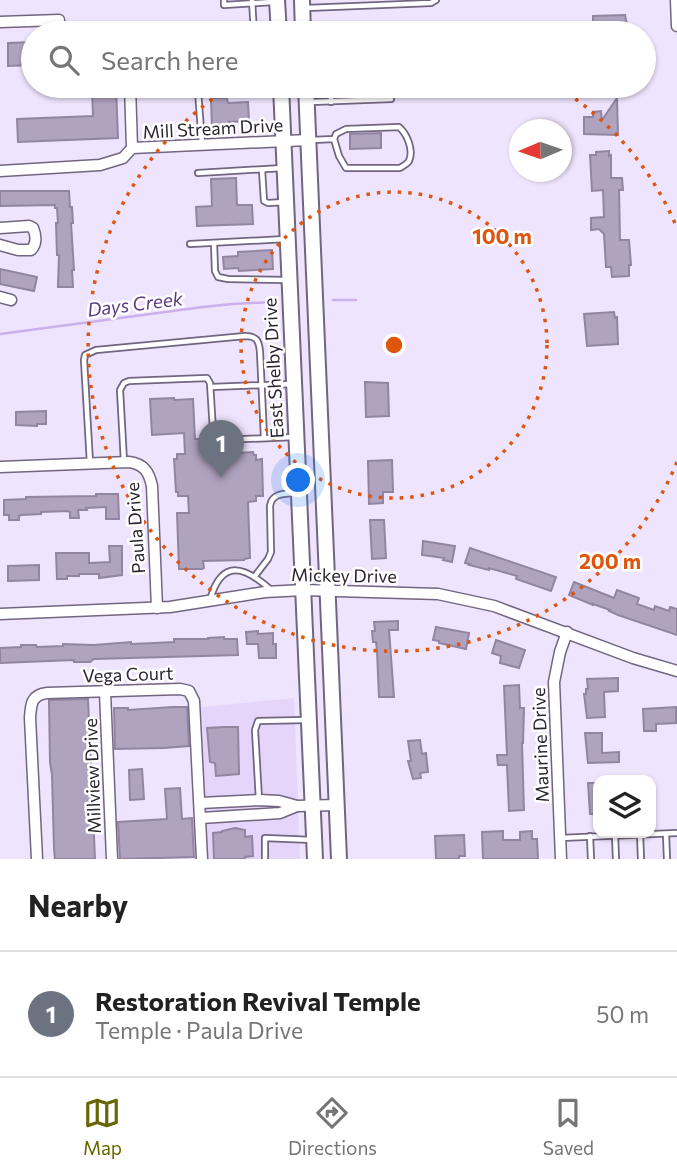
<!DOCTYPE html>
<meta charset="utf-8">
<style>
body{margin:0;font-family:Commissioner,sans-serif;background:#f6f6f6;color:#222}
.controls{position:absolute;right:21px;bottom:21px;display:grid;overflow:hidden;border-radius:14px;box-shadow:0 2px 5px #0004}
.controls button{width:63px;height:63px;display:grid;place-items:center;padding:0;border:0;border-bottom:2px solid #e0e0e0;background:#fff;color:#222;font:35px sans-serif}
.compass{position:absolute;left:509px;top:119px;width:63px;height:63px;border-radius:50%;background:#fff;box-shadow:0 2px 5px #0004;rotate:268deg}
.you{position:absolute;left:299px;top:481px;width:24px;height:24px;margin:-18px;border:5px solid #fff;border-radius:50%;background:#1a73e8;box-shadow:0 0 0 10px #1a73e833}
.badge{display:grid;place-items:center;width:46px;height:46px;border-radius:50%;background:#660;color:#fff;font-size:23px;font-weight:700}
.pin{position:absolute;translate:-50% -58px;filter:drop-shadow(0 2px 4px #0008)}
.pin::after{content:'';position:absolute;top:37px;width:24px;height:21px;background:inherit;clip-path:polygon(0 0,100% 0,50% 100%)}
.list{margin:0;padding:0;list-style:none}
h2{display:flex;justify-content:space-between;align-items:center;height:91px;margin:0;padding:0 28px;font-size:30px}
h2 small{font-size:23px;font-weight:400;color:#767676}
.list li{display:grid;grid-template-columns:46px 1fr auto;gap:21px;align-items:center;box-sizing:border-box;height:126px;padding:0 28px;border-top:2px solid #e0e0e0}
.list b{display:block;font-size:26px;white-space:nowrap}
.list p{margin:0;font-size:23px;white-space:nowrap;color:#767676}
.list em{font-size:23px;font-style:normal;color:#767676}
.icon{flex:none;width:38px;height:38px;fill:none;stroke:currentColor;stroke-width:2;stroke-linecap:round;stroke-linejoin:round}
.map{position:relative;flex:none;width:677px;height:859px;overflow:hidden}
.search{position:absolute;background:#fff;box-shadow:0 2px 5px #0004;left:21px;right:21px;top:21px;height:77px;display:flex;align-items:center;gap:18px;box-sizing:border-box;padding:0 24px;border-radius:38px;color:#767676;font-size:26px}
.sheet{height:217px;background:#fff}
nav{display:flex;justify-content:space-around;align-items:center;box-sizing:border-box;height:98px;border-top:2px solid #e0e0e0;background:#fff;font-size:19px;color:#767676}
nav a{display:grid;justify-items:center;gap:4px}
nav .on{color:#660}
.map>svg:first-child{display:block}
.built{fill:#e6d5fb}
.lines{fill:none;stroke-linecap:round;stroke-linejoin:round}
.stream{stroke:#cbb0ec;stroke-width:2.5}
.building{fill:#b0a3c0;stroke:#9185a1;stroke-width:2}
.lane-casing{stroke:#716580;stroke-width:8}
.street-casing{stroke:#716580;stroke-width:13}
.primary-casing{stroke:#716580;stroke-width:18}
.lane{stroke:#fff;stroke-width:4.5}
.street{stroke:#fff;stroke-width:10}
.primary{stroke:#fff;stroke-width:14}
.ring{fill:none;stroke:#de560e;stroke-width:3.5;stroke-dasharray:3.5 7}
.labels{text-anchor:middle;stroke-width:5;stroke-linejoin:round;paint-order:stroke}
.street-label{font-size:18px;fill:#2a2530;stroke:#fff}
.water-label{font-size:19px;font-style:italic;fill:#5d3a81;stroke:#fff}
.centre{fill:#de560e;stroke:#fff;stroke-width:3.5}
.ring-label{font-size:21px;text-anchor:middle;font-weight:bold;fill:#de560e;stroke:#fff;stroke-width:5;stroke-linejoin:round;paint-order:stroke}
</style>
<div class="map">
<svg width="677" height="859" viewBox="0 0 677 859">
<rect width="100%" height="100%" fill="#efe4fd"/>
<path class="built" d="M294 698 300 859H208L201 707Z"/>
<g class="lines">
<g class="stream">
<path d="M333 300H356"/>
<path d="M0 334 203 307 232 304 272 302"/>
</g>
</g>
<g class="building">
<path d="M625 15 627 25H630V33H609V24L593 25V16Z"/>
<path d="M33 42V65L8 66V43Z"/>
<path d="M92 86H116L118 138 18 142 17 119 93 116Z"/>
<path d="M572 86H600L601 95 572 96Z"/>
<path d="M211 98H227L228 103 248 102 249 121 228 122V128H212Z"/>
<path d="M617 98 618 135 584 134V117H593V112L601 111 602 120Z"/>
<path d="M381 133V148L350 149V134Z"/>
<path d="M609 151V156L611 155V178H622L623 190H619L620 240H629L631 265H629V276L612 277 611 267H606L604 234 599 229 591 230V218L604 217 603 190 592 191 590 155H596V152Z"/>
<path d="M236 178 237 205H252L253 224 197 226 196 207 212 206 211 179Z"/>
<path d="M0 191H69L70 207H72L73 223H71L74 270H72L73 287H58L59 255H57L56 223H58L57 208H55V205L0 206Z"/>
<path d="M272 250 273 269 239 271 238 268 224 269 223 257 238 256V252Z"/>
<path d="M0 269 37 277 34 291 0 284Z"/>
<path d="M614 312 615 318 617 317 618 344 587 346 584 314Z"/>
<path d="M365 382 388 383 389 416 366 417Z"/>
<path d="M174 398V400L193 399 195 439H204L205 455 253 452 254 455H256V460L262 459 263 496H256V501L248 502 250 558 244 559V560L203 561 204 568 202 569H179L177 513H189L188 496H178V492H176L174 459H177V454H185L184 433 152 435 150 399Z"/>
<path d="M46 411V424H37V426L16 425V412Z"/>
<path d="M392 460 393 492H383V503L369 504 368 461Z"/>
<path d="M96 494H118L119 519H106V507L86 508 87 510H78L79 518H70V512L68 511 41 512V514L21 515 19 516V520H9V515H4V500L26 499V497L96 496Z"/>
<path d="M370 520H384L386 558 372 559Z"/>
<path d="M423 541 455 546 452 562 443 560 444 558 422 555Z"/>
<path d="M109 546H122V575L99 578V574H79V576H67V579H57L56 553H89V563L110 562Z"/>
<path d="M470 548 556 577 551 591 516 579 517 576 489 568V570L469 565 470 564 465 563Z"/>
<path d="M39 565V580L8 581V566Z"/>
<path d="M574 582 614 598 617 590 639 598 637 604 654 610 655 606 669 611 670 607 677 609V635L618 615 609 611 610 610 593 604V605L569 595Z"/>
<path d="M398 621V630H389L394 697H379L377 651 376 642H373L372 631H375L374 622Z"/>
<path d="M436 627 469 633 466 649 439 643V641L433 640Z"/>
<path d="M258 631V634L273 633V644H276V658H259L258 644H247L246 632Z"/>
<path d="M224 637V639H237L238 655 94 659 90 662H74V660L0 663V648L21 647V645H36L37 647 63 646V644L94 645 131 642V644L155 643 174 642V639H208V638Z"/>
<path d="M496 640 525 650 519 668 500 663 501 656 492 653Z"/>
<path d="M618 678V691L604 692 605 717 587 718 584 694H586V689H588L587 679Z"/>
<path d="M519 685 520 708H524L523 743H522L524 810 509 811 507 765H498L497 755H507L504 686Z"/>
<path d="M88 699 95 859H55L54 848 52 775 50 762 49 700Z"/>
<path d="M173 707H187L189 746 164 748 115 749 114 708H128V710Z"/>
<path d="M676 707V723L656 724V731H644L643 709Z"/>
<path d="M224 727H238L239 774 216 776 215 763 210 762 207 728Z"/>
<path d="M585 733H602V753L619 752V762L588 763Z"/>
<path d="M420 740 422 754 426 753 428 772 420 773 421 778 413 779 408 761H411L408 741Z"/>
<path d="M142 769 144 799 130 800 129 770Z"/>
<path d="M588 783H598V814H590Z"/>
<path d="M180 788 182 819 192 818 194 857 120 859 118 822 167 819 165 789Z"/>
<path d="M235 828 245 830V837L252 836 253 856 245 857V859H214L213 833 222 832V831Z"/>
<path d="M503 831V840H520V832L532 831V839H537L538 859H483L482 832Z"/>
<path d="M464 835 465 856H459V859H436L435 836Z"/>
</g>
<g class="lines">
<defs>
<g id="lane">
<path d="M224 0V5L273 2"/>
<path d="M252 0 254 33"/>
<path d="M306 8 431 3 436 0"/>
<path d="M227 33 254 31"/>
<path d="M164 86V92L280 91"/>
<path d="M331 86V102"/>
<path d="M198 91 202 144"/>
<path d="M311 102 391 99V86"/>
<path d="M312 140 334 139 336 134 346 129 399 127C407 134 414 150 409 161 407 164 403 166 400 168H346L339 156 334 139"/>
<path d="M262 170 264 201 268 203 285 202"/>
<path d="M198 173 283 168"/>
<path d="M214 243 215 271 218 277 228 279 288 280"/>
<path d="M190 244 286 239"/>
<path d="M211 387 293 384"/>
<path d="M124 462 120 390 124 383 129 381 207 378 210 383 213 430 215 438 221 440 295 437"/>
<path d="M90 463 84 360 85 355 96 350 245 336C257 336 259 341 260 352L264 438"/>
<path d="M255 576 268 559 271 552 270 506C272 492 286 494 298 493"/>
<path d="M210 600C222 557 246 567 272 591"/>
<path d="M259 800 255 730 258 721 305 720"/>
<path d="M640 834 641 859"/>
<path d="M666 834 667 859"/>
<path d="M615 835 616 859"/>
<path d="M590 836 591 859"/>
<path d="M560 838 677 833"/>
<path d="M265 859V838L313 840"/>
</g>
<g id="street">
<path d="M676 0 677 26"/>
<path d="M0 22 59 20"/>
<path d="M130 86 132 148"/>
<path d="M0 171 100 165 123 158 132 148 308 140"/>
<path d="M0 228 29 226 33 228C36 235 37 244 31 250H18L0 245"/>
<path d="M0 297 11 300"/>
<path d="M0 467 129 462C144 464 149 472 152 486L157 608"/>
<path d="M0 614 170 607 265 592 304 590 438 594 494 606 633 658 677 671"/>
<path d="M105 692 112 859"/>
<path d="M200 803 259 800 279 801 297 806 337 805"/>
<path d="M201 818 280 813 297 806"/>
<path d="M37 859 30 718C31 704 31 695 47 693L180 689 189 691 194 701 202 859"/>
<path d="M561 859 554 682 560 652 567 632"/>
</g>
<g id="primary">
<path d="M277 0 279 33"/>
<path d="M302 0 303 33"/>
<path d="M281 86 315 859"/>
<path d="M306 86 339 859"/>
</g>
</defs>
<use href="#lane" class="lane-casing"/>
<use href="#street" class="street-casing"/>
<use href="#primary" class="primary-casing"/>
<use href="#lane" class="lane"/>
<use href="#street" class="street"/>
<use href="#primary" class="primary"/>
</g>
<g class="ring">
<circle cx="394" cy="345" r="153"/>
<path d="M677 462A306 306 0 1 1 230 87M558 87A306 306 0 0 1 677 228"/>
</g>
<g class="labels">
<g class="street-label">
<text transform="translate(213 129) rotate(-3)" y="6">Mill Stream Drive</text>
<text transform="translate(274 368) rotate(-93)" y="6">East Shelby Drive</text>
<text transform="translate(136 528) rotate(-94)" y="6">Paula Drive</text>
<text transform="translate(344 576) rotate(1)" y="6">Mickey Drive</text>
<text transform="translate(128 675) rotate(-2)" y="6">Vega Court</text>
<text transform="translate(541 745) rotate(-92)" y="6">Maurine Drive</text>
<text transform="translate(93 776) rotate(-92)" y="6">Millview Drive</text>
</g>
<g class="water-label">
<text transform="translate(135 304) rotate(-7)" y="7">Days Creek</text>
</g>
</g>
<circle cx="394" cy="345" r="10" class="centre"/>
<g class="ring-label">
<text x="502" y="244">100 m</text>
<text x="610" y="569">200 m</text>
</g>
</svg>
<div class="controls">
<button><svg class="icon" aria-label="layers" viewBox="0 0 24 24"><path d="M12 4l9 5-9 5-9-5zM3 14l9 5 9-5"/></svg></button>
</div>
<svg class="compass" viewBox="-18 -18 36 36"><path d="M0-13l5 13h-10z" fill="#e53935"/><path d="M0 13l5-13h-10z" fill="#767676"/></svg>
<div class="you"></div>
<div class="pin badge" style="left:221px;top:478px;background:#6b7280">1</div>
<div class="search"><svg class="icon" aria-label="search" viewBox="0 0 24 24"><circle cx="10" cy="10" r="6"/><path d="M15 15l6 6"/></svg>Search here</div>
</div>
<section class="sheet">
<h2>Nearby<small></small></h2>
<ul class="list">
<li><span class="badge" style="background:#6b7280">1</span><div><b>Restoration Revival Temple</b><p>Temple · Paula Drive</p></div><em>50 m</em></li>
</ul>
</section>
<nav>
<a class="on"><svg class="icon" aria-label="map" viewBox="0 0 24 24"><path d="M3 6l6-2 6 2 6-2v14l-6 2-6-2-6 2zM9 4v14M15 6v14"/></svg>Map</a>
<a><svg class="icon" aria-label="directions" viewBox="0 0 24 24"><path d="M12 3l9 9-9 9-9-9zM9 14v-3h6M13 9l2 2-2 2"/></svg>Directions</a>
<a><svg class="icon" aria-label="saved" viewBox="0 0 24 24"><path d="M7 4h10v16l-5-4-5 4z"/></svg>Saved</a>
</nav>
